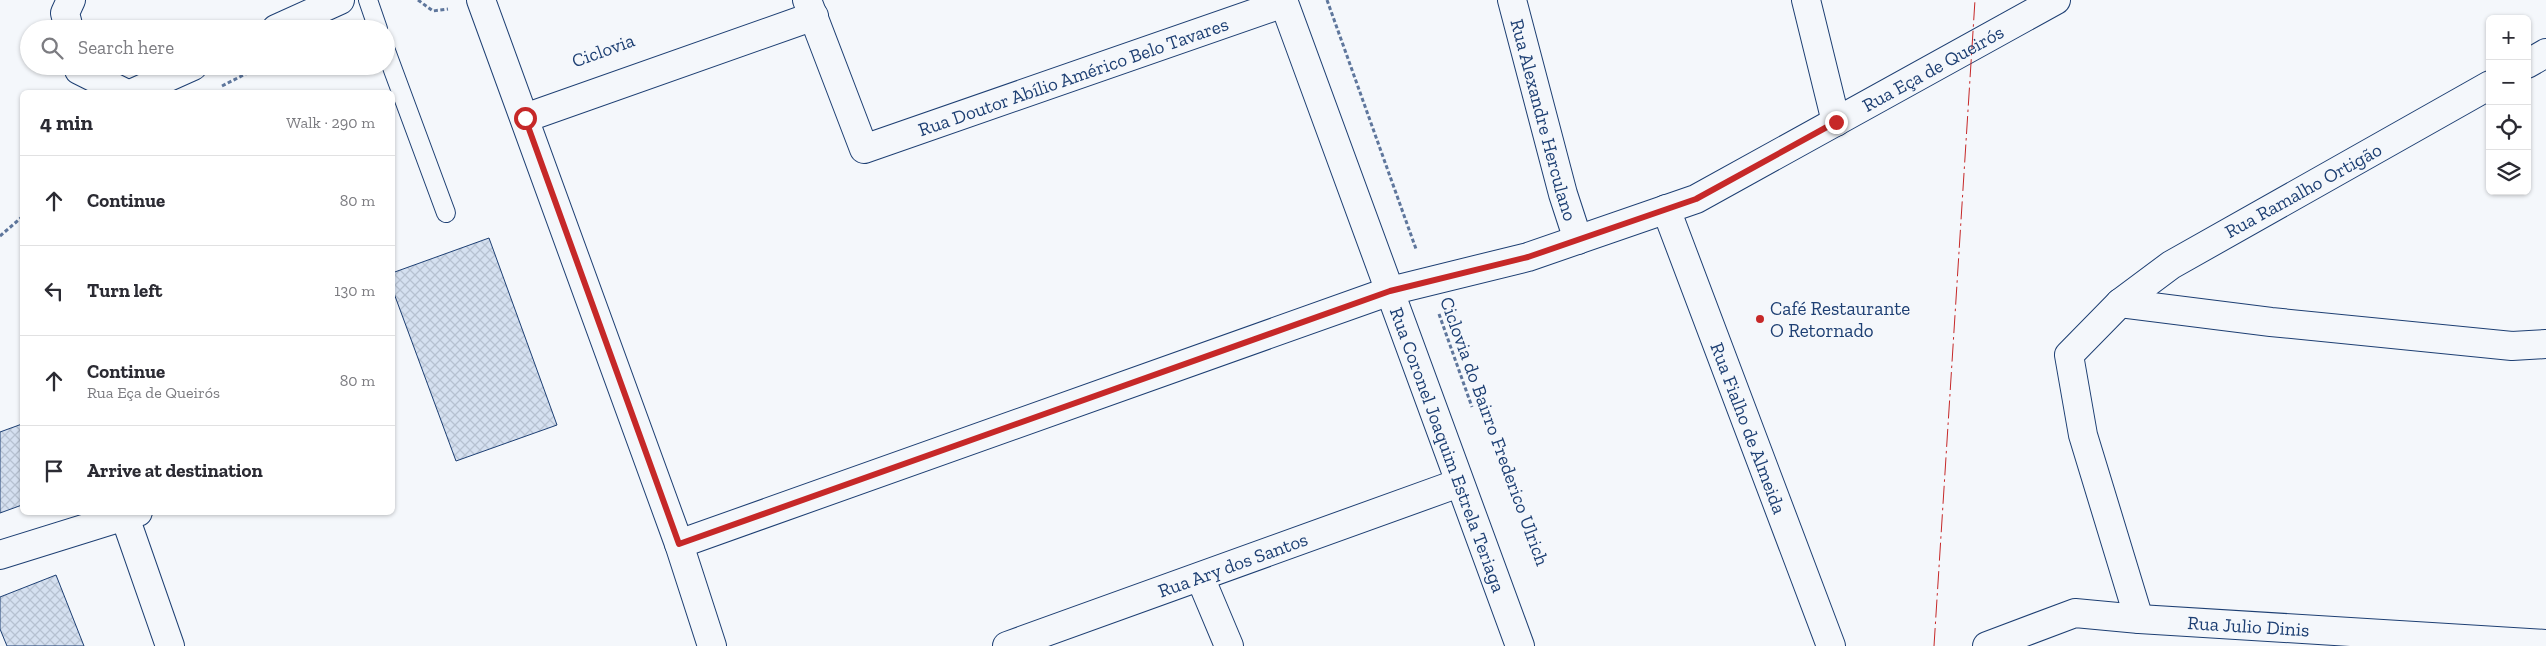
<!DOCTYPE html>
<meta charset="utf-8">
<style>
body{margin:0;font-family:"Zilla Slab",serif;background:#f7f7f7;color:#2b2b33}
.controls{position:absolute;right:15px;top:15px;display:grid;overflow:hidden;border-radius:8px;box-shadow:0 1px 4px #0004}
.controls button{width:45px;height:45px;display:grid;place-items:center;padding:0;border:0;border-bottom:1px solid #e1e1e2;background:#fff;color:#2b2b33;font:25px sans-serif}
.stop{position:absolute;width:15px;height:15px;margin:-11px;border:4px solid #c62828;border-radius:50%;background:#fff}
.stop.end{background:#c62828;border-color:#fff;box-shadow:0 1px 5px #0008}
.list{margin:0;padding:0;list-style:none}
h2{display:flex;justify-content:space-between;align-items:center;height:65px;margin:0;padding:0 20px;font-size:21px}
h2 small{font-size:16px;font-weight:400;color:#7c7c81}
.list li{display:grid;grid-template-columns:32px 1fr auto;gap:15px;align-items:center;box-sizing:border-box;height:90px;padding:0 20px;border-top:1px solid #e1e1e2}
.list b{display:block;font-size:19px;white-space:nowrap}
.list p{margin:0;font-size:16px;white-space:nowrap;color:#7c7c81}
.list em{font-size:16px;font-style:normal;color:#7c7c81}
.icon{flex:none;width:28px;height:28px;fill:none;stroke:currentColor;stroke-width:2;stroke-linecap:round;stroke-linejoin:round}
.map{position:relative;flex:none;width:2546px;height:646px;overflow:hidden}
.search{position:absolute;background:#fff;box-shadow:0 1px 4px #0004;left:20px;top:20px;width:375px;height:55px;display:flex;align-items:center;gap:12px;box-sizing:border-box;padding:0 18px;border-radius:28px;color:#7c7c81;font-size:19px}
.panel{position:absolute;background:#fff;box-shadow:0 1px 4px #0004;left:20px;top:90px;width:375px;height:425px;border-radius:8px}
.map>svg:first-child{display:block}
.building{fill:url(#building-cross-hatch);stroke:#1d3f73}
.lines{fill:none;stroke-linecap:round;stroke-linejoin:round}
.service-casing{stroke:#1d3f73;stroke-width:20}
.minor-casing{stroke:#1d3f73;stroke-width:30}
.path{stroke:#5e769c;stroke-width:3;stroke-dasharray:4 2.5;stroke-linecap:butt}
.service{stroke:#f4f7fb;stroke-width:18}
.minor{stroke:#f4f7fb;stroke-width:28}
.power{stroke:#c62828;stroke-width:1;stroke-dasharray:18 4 2.5 4;stroke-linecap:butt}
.route{stroke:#c62828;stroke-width:6}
.poi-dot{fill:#c62828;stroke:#f4f7fb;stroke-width:2}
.labels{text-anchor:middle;stroke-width:4;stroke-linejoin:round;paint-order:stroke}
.street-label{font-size:19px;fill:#1d3f73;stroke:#f4f7fb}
.poi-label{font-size:19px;fill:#1d3f73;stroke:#f4f7fb;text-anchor:start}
</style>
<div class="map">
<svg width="2546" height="646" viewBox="0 0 2546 646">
<defs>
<pattern id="building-cross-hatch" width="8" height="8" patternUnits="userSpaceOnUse" patternTransform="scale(1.25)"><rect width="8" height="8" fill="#d5e0f0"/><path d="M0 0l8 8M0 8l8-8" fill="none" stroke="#b6c1d1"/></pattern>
</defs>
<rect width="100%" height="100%" fill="#f4f7fb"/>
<g class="building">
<path d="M489 238 557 425 456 461 392 288V273Z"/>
<path d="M22 424V505L0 513V432Z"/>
<path d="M56 575 84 646H7L0 629V597Z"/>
</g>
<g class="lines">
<defs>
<g id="service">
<path d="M368 0 378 29"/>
<path d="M386 51 446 213"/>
</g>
<g id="minor">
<path d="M481 0 679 544 712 646"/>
<path id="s1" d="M807 0 864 149 1284 3"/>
<path id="s2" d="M1283 0 1520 646"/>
<path id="s3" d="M1512 0 1563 194 1578 240"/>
<path d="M1806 0 1836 122"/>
<path d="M69 29 65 13 71 0"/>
<path d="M276 29 340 0"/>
<path d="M2527 64 2546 53"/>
<path d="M78 66 79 70 123 92"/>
<path d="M2490 85 2171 265 2120 303 2271 322 2512 346 2546 344"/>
<path d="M135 92 193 66"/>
<path d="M525 118 814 16"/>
<path id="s4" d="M1666 209 1831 646"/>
<path d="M2120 303 2069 355 2083 435 2139 619"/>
<path d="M125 517 170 646"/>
<path id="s5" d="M679 544 1390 291 1528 257 1696 199 2056 0"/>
<path d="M0 555 138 512"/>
<path d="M1200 577 1229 646"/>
<path id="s6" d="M1007 646 1459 483"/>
<path id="s7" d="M1987 646 2075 613 2139 619 2546 644"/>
</g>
</defs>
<use href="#service" class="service-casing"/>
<use href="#minor" class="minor-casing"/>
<g class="path">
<path d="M418 0 433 11 448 9"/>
<path d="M1327 0 1416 249"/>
<path d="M222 86 261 66"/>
<path d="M0 236 22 217"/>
<path d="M1439 314 1472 407"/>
</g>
<use href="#service" class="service"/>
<use href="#minor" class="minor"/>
<path class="power" d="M1934 646 1975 0"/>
</g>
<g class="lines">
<path class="route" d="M525 118 679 544 1390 291 1528 257 1696 199 1836 122"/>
</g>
<circle class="poi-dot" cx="1760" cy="319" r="5"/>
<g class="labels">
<g class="street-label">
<text transform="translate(603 50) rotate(-20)" y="7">Ciclovia</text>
<text dy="7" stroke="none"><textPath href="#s5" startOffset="1345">Rua Eça de Queirós</textPath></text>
<text dy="7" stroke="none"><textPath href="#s1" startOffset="381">Rua Doutor Abílio Américo Belo Tavares</textPath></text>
<text dy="7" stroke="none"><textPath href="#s3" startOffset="124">Rua Alexandre Herculano</textPath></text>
<text transform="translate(2303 190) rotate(-29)" y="7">Rua Ramalho Ortigão</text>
<text dy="7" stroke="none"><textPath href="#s4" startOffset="234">Rua Fialho de Almeida</textPath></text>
<text transform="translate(1495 431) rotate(70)" y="7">Ciclovia do Bairro Frederico Ulrich</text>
<text dy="7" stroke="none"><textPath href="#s2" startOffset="479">Rua Coronel Joaquim Estrela Teriaga</textPath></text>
<text dy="7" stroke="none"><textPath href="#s6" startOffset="240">Rua Ary dos Santos</textPath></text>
<text dy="7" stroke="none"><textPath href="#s7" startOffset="268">Rua Julio Dinis</textPath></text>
</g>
<g class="poi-label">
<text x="1770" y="315">Café Restaurante<tspan x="1770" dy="22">O Retornado</tspan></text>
</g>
</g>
</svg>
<div class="controls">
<button>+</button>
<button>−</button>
<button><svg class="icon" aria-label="locate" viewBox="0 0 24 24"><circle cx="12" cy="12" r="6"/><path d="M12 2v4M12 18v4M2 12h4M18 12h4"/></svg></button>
<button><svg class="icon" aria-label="layers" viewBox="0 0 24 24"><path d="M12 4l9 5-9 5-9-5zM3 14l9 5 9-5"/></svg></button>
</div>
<div class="stop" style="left:525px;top:118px"></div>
<div class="stop end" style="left:1836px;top:122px"></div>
<div class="search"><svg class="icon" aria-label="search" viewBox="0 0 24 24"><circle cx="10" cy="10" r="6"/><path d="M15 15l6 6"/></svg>Search here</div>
<section class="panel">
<h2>4 min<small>Walk · 290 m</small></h2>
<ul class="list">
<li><svg class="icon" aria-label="ahead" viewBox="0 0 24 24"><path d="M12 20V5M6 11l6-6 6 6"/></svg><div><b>Continue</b></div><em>80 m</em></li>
<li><svg class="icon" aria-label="left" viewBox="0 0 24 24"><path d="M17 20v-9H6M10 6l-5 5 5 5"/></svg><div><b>Turn left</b></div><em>130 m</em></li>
<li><svg class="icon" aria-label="ahead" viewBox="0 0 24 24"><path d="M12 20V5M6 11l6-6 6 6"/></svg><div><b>Continue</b><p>Rua Eça de Queirós</p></div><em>80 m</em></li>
<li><svg class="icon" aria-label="arrive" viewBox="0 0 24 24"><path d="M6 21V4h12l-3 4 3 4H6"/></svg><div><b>Arrive at destination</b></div></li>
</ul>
</section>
</div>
